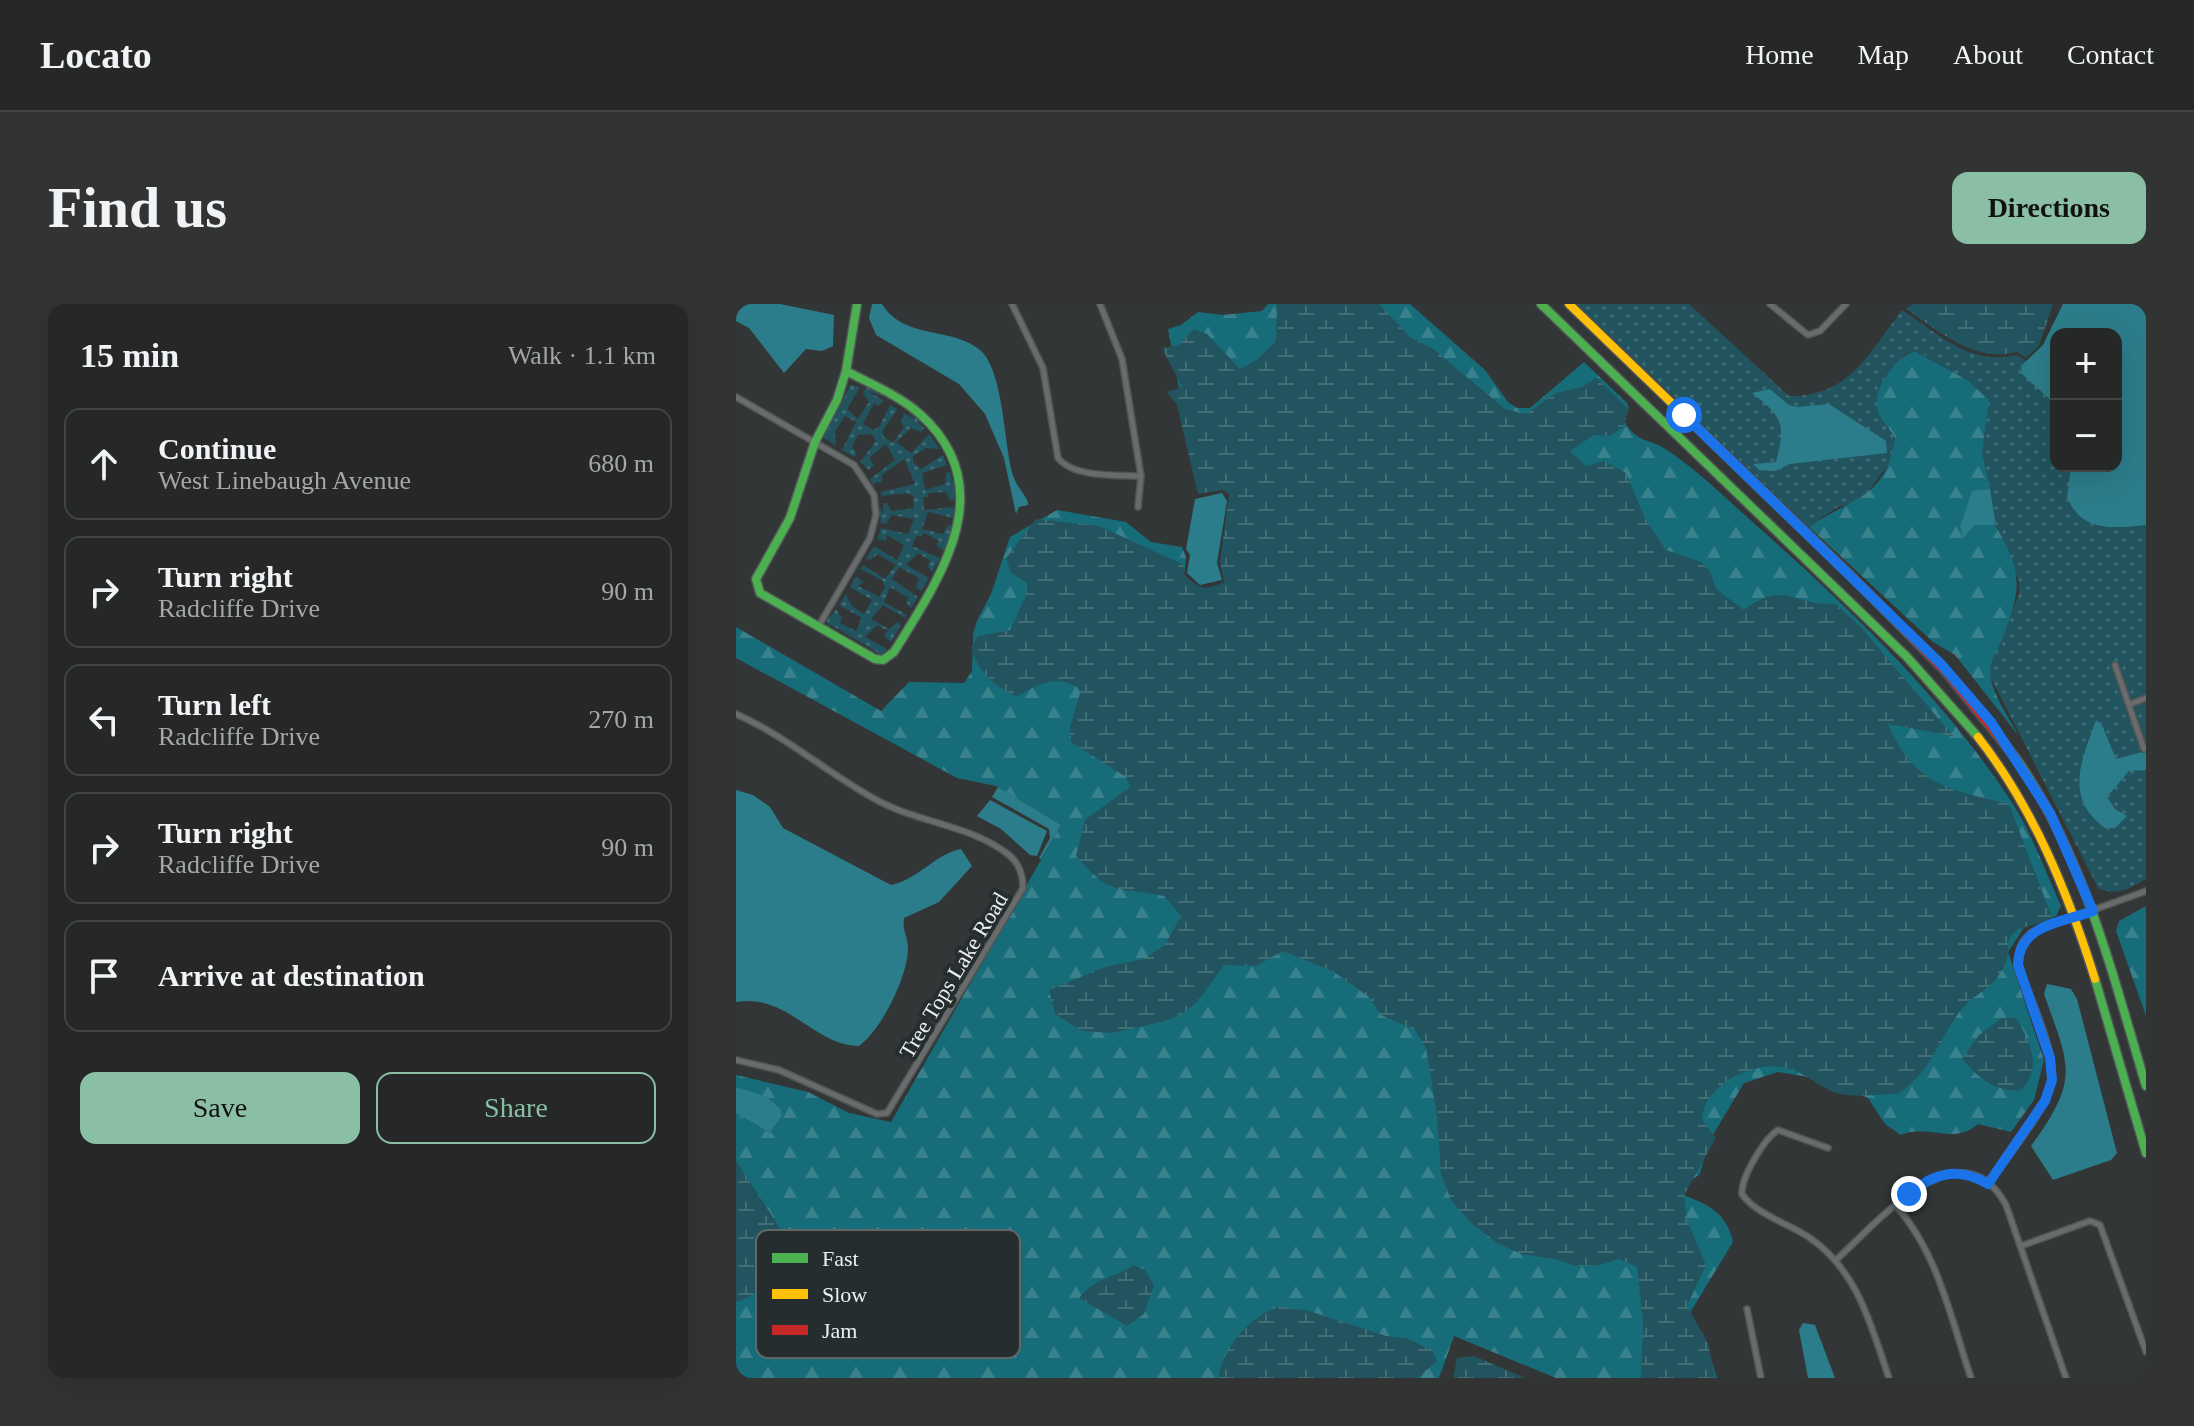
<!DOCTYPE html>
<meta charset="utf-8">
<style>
body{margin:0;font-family:"Times New Roman",serif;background:#323434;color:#f1f3f6}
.controls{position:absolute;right:24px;top:24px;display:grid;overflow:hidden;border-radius:16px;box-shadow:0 8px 32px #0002}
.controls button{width:72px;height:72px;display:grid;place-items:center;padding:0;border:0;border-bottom:2px solid #424445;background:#262828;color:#f1f3f6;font:40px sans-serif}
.stop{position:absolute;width:24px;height:24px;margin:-18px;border:6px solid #1a73e8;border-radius:50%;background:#fff}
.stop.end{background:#1a73e8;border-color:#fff;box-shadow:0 2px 8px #0008}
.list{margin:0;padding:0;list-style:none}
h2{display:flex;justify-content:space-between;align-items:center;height:104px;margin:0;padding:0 32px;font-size:34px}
h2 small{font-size:26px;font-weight:400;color:#a4a6a8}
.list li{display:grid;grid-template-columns:52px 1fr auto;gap:24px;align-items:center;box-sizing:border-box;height:112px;margin:0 16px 16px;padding:0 16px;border:2px solid #424445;border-radius:16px}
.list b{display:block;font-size:30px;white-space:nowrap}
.list p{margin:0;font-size:26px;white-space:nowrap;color:#a4a6a8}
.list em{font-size:26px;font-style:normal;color:#a4a6a8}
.actions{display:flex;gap:16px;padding:24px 32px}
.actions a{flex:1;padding:18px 0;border:2px solid #8abfa5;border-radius:16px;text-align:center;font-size:28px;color:#8abfa5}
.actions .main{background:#8abfa5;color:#111}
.icon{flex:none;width:44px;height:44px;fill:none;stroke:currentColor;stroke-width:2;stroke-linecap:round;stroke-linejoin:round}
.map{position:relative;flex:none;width:1410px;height:1074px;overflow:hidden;border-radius:16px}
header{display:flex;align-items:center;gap:48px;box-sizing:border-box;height:112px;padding:0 40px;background:#262828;border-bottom:2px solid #424445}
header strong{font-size:38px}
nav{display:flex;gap:44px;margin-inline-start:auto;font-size:28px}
.intro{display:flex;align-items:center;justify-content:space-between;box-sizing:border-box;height:192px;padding:0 48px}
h1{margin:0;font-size:56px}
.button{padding:20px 36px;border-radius:16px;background:#8abfa5;color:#111;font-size:28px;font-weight:700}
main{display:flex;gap:48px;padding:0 48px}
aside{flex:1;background:#262828;border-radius:16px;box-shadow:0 8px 32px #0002}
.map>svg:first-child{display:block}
.grass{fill:url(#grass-dots);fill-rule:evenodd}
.forest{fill:url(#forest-firs)}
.wetland{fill:url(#wetland-marsh)}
.water{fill:#2c7d8b}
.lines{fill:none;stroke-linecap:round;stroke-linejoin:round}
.street-casing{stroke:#515454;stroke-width:8}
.fast-casing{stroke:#515454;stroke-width:11}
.slow-casing{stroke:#515454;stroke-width:11}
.jam-casing{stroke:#515454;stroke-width:11}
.street{stroke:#686c6c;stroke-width:5}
.fast{stroke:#4caf50;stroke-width:8}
.slow{stroke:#ffc107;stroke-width:8}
.jam{stroke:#c62828;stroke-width:8}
.route{stroke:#1a73e8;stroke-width:10}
.labels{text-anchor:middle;stroke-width:8;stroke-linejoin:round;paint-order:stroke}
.street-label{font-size:22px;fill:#ebeff0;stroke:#262d2e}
.key{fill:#262d2e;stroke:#616768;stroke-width:2}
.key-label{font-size:22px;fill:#ebeff0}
</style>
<header>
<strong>Locato</strong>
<nav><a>Home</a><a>Map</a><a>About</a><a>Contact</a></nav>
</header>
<div class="intro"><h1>Find us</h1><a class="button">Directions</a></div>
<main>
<aside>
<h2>15 min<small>Walk · 1.1 km</small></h2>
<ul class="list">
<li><svg class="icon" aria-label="ahead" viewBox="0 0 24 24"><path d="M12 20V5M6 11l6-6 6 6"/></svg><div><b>Continue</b><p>West Linebaugh Avenue</p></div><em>680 m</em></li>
<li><svg class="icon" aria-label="right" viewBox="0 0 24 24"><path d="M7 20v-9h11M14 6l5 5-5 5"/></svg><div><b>Turn right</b><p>Radcliffe Drive</p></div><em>90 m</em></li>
<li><svg class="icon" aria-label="left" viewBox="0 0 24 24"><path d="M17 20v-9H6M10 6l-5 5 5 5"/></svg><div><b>Turn left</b><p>Radcliffe Drive</p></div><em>270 m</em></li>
<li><svg class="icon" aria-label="right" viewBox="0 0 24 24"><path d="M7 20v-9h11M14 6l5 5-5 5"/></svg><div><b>Turn right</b><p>Radcliffe Drive</p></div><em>90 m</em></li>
<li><svg class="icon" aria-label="arrive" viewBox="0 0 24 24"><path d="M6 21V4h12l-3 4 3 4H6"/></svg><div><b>Arrive at destination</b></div></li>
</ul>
<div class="actions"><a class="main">Save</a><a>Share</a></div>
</aside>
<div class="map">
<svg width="1410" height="1074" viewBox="0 0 1410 1074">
<defs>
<pattern id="grass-dots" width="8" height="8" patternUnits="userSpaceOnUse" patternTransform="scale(2)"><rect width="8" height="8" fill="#21545e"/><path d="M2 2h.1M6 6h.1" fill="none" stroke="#416d75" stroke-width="1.8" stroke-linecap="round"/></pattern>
<pattern id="forest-firs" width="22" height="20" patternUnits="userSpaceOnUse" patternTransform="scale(2)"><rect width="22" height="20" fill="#176c79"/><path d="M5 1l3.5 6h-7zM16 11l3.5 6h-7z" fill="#39818c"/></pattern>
<pattern id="wetland-marsh" width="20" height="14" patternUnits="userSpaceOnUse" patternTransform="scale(2)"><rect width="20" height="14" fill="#21545e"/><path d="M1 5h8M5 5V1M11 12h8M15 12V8" fill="none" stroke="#416d75"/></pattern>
</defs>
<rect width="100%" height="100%" fill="#323636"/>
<g class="grass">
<path d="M841 0H953L1053 92C1113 93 1133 49 1166 6 1201 29 1236 63 1280 51L1290 57 1307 41 1327 0H1410V575C1394 584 1380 593 1362 584L1254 372V359L1283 290V277L1260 221 1231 76 1180 47 1169 50 1141 92 1159 132 1156 155 1127 195 1100 204 1073 223ZM1320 30H1380V162H1320Z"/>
<path d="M110 79 104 103 114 81 124 83 111 105 122 115 133 98 127 89 131 83 150 93 132 87 148 97 142 102 138 99 127 120 137 126 143 123 154 101 162 105 147 126V132L157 139 168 123 165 118 168 109 180 116 171 106 190 122 180 116 188 124 185 128 175 124 160 138 175 149 193 130 204 145 190 144 177 152V158L185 165 207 151 211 161 186 169 189 186 209 180 210 169 214 168 218 181 215 167 222 195 219 191 218 196H214L210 188 192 189V193H187L188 206 218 203 217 214 192 208 186 225 207 230 212 221 216 222 215 230 220 223 211 248 210 244 208 247 200 241 203 237 188 229 185 233 181 231 176 242 204 254 196 268 191 261 195 257 182 249 170 261 193 274 185 287 180 283 183 274 163 263 156 275 182 293 175 304 170 298 173 294 154 283 148 298 171 311 169 314 147 301 135 315 153 325 162 318 165 321 155 338 148 332 152 327 141 321 129 333 151 345 145 351 154 347 144 353 92 324 90 321 92 320 95 324 140 350H144L90 318 100 305 106 314 104 319 120 327 126 314 103 301 110 290 116 302 128 310 136 296 114 283 120 272 127 278 122 282 143 293 149 283 147 277 124 265 127 261 149 275 160 261 142 250 134 256 130 254 138 242 161 256 168 241 151 231 150 237 141 235 145 224 172 230 178 215 156 211 150 220 145 219 143 201 147 211V199H151L155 207 178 204 177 192 171 189 146 192 144 188 179 180 168 155 146 171V179L139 178 138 182 134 175 159 156 150 140 133 154 138 161 133 166 124 158 140 137 136 130 122 131 116 143 121 149 118 153 106 146 120 118 109 112 99 128 100 142 86 133Z"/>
</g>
<g class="forest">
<path d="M532 0H674L749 66 772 98 781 104H794L848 58 891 99 893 104 888 117C902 141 912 133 931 146 960 165 985 190 1011 213 1107 298 1204 389 1275 497 1296 529 1309 567 1325 602L1320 612 1289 622 1272 648 1308 756 1298 796 1275 828 1242 820C1217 842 1192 819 1165 831L1149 820 1132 794 1091 776 1042 768 1008 779 972 839 964 870 947 882 949 892C974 900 992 912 997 938L952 1012 967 1030 981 1074H820L718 1032 703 1074H0V809L34 829 46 812 45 805 31 795 0 783V771L72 788 113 809 155 818 325 521 260 482 221 474 0 354V323L145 407 173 378 228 379 236 367 237 330 241 317 255 290 274 233 321 206 390 218 415 238 446 243 450 253 448 271 464 285H478L491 279 498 190 447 106 432 25 445 21 462 8 487 11 526 7Z"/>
<path d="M1179 47 1231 76 1253 96 1246 149 1254 185 1236 188 1224 224 1228 234 1239 221H1259C1287 269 1286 282 1267 333 1262 345 1254 355 1254 368 1255 389 1273 413 1282 431L1219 351 1197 338 1073 223C1117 192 1150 196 1159 133 1153 124 1143 114 1141 104 1137 84 1161 52 1179 47Z"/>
<path d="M1410 602V712L1380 627 1383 617Z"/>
</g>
<g class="wetland">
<path d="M541 0H643L675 34 696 44 769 105 790 110 820 89 846 83 860 74 893 105 887 123 874 132 858 131 834 147 850 162 868 157 890 169 909 214 930 246 965 258 974 267 980 285 1008 306C1048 275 1059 302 1099 300L1124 322 1217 432 1152 420C1178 482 1215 486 1273 500L1317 616C1246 631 1289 639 1261 674 1251 687 1233 694 1224 707 1202 737 1195 768 1162 790 1144 790 1118 794 1100 789 1081 782 1066 765 1044 763 1013 759 967 782 966 816L980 834 948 891 951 916 970 961 951 1002 972 1039 979 1074H905L907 1019 901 963 883 955 864 961 839 962 819 955 785 950 761 939 735 919 715 896 705 870 701 812 690 744 679 726 645 711 633 693 598 668 547 647 520 662 488 661 462 697 446 710 429 717 376 729 346 727 319 710 313 686 369 663 408 655 429 641 445 612 428 592C379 582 376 593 340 552L349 516 394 483 390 473 335 438 334 423 345 386C323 369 301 380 281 393 257 380 244 371 235 344L242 332 274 326 290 292 291 279 275 269 270 254 300 215 363 222 448 261V271C463 285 470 287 488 278L484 258 493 190 487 186 462 190 441 101 431 88 446 83 426 44 443 41 458 25 471 30 504 65 522 55 540 37Z"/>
<path d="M1176 0H1317L1303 42 1290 54 1281 48C1237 59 1205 28 1170 5Z"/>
<path d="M1266 714H1280C1294 736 1308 768 1283 787 1256 785 1244 776 1226 755L1243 731Z"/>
<path d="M0 857 50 933C43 962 31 990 0 998Z"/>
<path d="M397 961 409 966 418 981 408 1010 391 1022 343 994C363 970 375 977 397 961Z"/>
<path d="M545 1003 573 1007 650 1032 670 1034 696 1046 701 1057 682 1074H483C484 1046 517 1008 545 1003Z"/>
<path d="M738 1052 789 1074H717L721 1054Z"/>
</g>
<g class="water">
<path d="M0 0H44L98 11 97 42 86 47 70 45 48 69 13 24 0 17Z"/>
<path d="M136 0H146C168 36 215 22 244 46 268 66 268 143 277 171 280 182 288 189 292 198V201L283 203 280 210 268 154 249 110 223 80 140 31 133 14Z"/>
<path d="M1327 0H1410V221C1377 224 1346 229 1331 193L1335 162H1380V30H1320V101L1286 70 1285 62 1307 41Z"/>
<path d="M1034 85 1053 101 1061 103 1093 100 1150 137 1151 149 1054 160 1039 167 1023 166 1017 160 1040 158C1050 120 1047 113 1016 89Z"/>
<path d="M1254 185 1260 221H1239L1227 235 1224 223 1236 187Z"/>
<path d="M486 189 491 197 481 259 486 276 464 281 451 269 454 251 450 245 459 195Z"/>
<path d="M1360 416 1366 421 1380 455 1410 447V466L1393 467 1371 493 1379 505 1391 512 1379 524H1369C1327 493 1346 456 1360 416Z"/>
<path d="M262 483 325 521 305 555 303 554 314 534 313 525 256 493Z"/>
<path d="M0 486 17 491 34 503 47 524 155 581C181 576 201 549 225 545L236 562 203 598 168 614C166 627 172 632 172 644 172 672 146 725 123 742 77 741 51 689 0 698Z"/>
<path d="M254 496 311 527 301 552 294 551 265 525 241 512Z"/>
<path d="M1311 680 1335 685 1341 695 1381 849 1375 856 1317 876 1295 842C1344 775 1334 763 1308 690Z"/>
<path d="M0 783 29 792 45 805 46 812 34 829 0 809Z"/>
<path d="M1067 1019 1079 1021 1099 1074H1072L1063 1026Z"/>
</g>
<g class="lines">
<defs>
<g id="street">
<path d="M276 0 307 64 322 154C338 174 381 171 405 172"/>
<path d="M364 0 386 55 405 172 402 203"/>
<path d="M1034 0 1072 31 1084 27 1110 0"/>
<path d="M0 93 118 161 138 191 140 211 134 234 82 323"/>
<path d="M1379 361 1408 445"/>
<path d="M1394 400 1410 394"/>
<path d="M0 410C50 432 90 468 137 494 180 519 234 520 273 551 284 560 287 571 287 584L151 809 141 810 43 766 0 756"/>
<path d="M1092 844 1042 826C1028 835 1005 873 1006 890 1019 910 1054 920 1074 934 1122 967 1135 1022 1153 1074"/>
<path d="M1252 880C1270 853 1313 805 1316 774 1319 744 1292 690 1282 661 1282 646 1284 638 1296 628L1410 587"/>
<path d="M1160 902C1202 949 1215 1015 1235 1074"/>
<path d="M1285 942 1354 917 1364 921 1410 1048"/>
<path d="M1100 956C1139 921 1225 817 1270 901L1330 1074"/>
<path d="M1011 1005 1025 1074"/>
</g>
<g id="fast">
<path d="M805 0 1171 353 1242 433"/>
<path d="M110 67C135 80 164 92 185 111 266 185 204 274 158 348L147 356 139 355 24 289 20 275 54 214 79 138 101 96 110 67 121 0"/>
<path d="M1279 453C1348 551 1376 669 1410 782"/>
<path d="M1359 675 1410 849"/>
</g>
<g id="slow">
<path d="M833 0 1115 272"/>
<path d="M1242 433C1298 505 1332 589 1359 675"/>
</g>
<path id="jam" d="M1115 272 1210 368 1279 453"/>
</defs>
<use href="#street" class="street-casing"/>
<use href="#fast" class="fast-casing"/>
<use href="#slow" class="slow-casing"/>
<use href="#jam" class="jam-casing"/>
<use href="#street" class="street"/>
<use href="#fast" class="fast"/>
<use href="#slow" class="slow"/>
<use href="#jam" class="jam"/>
</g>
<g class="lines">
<path class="route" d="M948 111 1205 360 1255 418 1314 509 1357 607C1325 619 1283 620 1282 661L1314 754 1316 776 1309 797 1252 880C1223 863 1198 868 1173 890"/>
</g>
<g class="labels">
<g class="street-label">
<text transform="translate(217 671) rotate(-59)" y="8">Tree Tops Lake Road</text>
</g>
</g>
<rect x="20" y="926" width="264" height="128" rx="12" class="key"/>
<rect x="36" y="949" width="36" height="10" fill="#4caf50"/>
<rect x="36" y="985" width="36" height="10" fill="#ffc107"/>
<rect x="36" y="1021" width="36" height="10" fill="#c62828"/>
<g class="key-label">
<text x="86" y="962">Fast</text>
<text x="86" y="998">Slow</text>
<text x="86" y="1034">Jam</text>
</g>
</svg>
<div class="controls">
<button>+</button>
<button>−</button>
</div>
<div class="stop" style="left:948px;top:111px"></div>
<div class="stop end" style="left:1173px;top:890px"></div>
</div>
</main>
